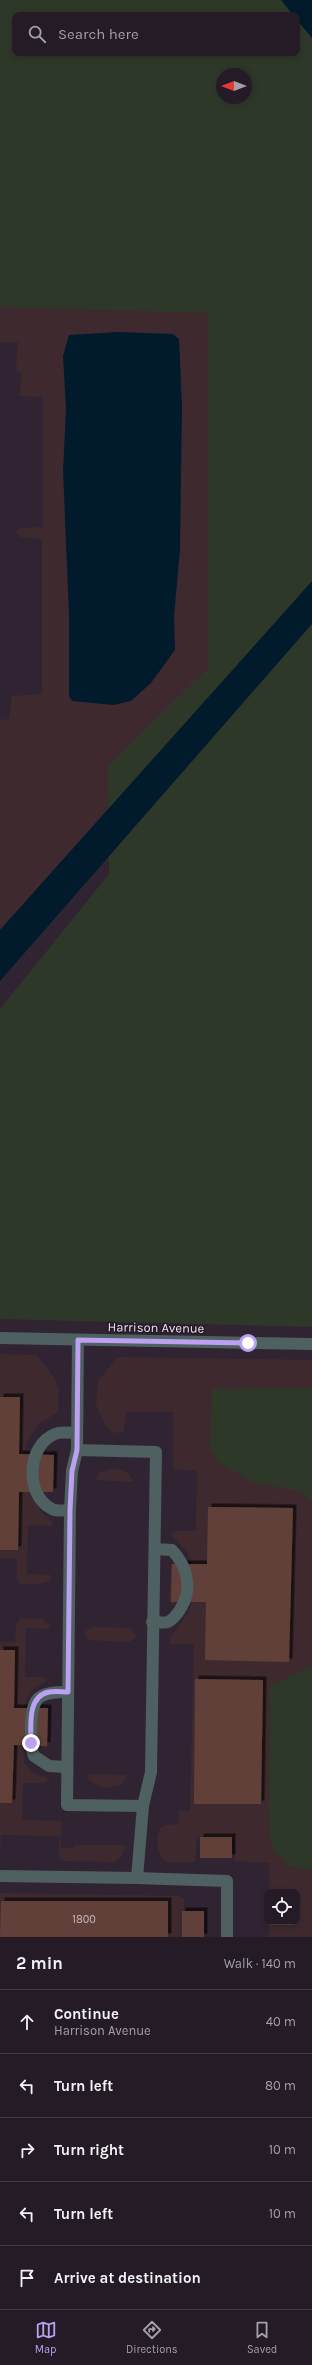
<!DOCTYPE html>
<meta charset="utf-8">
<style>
body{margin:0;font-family:Karla,sans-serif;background:#2c242e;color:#f1f3f6}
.controls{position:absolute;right:12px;bottom:12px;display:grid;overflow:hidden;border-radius:8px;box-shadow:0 2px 6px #0003}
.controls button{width:36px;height:36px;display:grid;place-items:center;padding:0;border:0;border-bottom:1px solid #413943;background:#241b26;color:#f1f3f6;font:20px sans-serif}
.compass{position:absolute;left:216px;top:68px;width:36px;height:36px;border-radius:50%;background:#241b26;box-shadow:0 2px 6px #0003;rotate:270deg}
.stop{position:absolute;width:12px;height:12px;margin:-9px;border:3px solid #bca0f2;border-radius:50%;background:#fff}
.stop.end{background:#bca0f2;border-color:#fff;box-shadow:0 1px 4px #0008}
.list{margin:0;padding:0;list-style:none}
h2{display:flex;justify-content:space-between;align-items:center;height:52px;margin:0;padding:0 16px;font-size:17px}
h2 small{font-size:13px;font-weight:400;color:#a3a1a7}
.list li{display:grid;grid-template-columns:26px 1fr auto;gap:12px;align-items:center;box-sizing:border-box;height:64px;padding:0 16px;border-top:1px solid #413943}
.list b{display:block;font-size:15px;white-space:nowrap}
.list p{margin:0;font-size:13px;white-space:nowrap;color:#a3a1a7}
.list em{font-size:13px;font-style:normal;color:#a3a1a7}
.icon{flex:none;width:22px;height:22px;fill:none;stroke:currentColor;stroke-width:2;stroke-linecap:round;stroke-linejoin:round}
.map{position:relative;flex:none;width:312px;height:1937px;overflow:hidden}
.search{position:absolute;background:#241b26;box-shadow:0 2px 6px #0003;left:12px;right:12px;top:12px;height:44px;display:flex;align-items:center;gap:10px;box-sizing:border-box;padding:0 14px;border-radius:8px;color:#a3a1a7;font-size:15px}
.sheet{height:372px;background:#241b26}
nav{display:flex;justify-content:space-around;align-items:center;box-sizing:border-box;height:56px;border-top:1px solid #413943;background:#241b26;font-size:11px;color:#a3a1a7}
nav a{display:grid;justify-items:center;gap:2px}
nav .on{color:#bca0f2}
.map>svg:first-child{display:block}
.commercial{fill:#3e2a2e}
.green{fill:#2e3829;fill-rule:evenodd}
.water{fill:#011b2c}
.building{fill:#614138;filter:url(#shadow)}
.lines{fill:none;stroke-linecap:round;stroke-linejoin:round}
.minor{stroke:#4e605f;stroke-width:12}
.route{stroke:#bca0f2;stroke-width:5}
.labels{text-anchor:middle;stroke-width:3;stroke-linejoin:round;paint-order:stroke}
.number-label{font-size:11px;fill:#c8babf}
.street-label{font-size:13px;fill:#eae2ec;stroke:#261a29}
</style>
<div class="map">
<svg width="312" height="1937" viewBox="0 0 312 1937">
<defs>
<filter id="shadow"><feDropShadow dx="3.5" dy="-3.5" stdDeviation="0" flood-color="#0009"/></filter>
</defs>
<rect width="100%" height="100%" fill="#302433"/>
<g class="commercial">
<path d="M0 294 265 298 264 742 170 740 0 930V720L9 719 12 696 42 694V539L20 537 16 532 21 528 43 527V397L20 396 21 373 16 370 18 342H0Z"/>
<path d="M0 1354 36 1355 54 1377 59 1390 58 1412 39 1424 28 1440 24 1453 29 1490 41 1512 53 1522 51 1526 28 1525 27 1574 51 1575V1580L44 1583 22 1585 17 1580V1559L0 1558Z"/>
<path d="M118 1357 312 1360V1937H269V1922H297V1892H269V1863L235 1861 234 1838 197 1837 195 1862H166L158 1851 157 1838 160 1829 165 1825 179 1824V1811H190L194 1644H171L169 1639 187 1614 194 1597 193 1563 187 1552 171 1535 175 1531H196L197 1470H179L173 1467V1412H127L123 1432 116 1433 106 1427 96 1405 98 1381Z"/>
<path d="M115 1468 128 1473 134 1481 131 1482 94 1480 101 1472Z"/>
<path d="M173 1563 175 1564 177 1596 176 1602 173 1605 169 1601 171 1565Z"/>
<path d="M21 1618 41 1619 51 1626 48 1629 26 1628 25 1677H44L48 1680 34 1688 26 1698 24 1763 33 1773 46 1777 48 1780 45 1783H23L22 1820 61 1821V1848H75V1845H125L123 1854 115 1862 61 1861 59 1857 60 1836 1 1835 0 1857V1642H15L16 1624Z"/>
<path d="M91 1627 132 1628 136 1637 129 1642 88 1640 85 1632Z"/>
<path d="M46 1706 49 1709V1746L44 1749 41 1746 42 1709Z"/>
<path d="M91 1774 125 1775 127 1777 121 1785 106 1788 98 1786 88 1779 87 1775Z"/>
<path d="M0 1893 178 1896 184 1899V1937H0Z"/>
</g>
<g class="green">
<path d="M0 0H312V1327L0 1319V1009L109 874 108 766 208 668V313L0 307ZM15 15H297V53H15ZM222 74H246V98H222Z"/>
<path d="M312 1388V1501L300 1491 255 1483 219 1463 210 1449 212 1389Z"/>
<path d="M312 1666V1870L289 1866 272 1848 269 1830 270 1686Z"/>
</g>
<g class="water">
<path d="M281 0H312V38L297 20V15H293Z"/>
<path d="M118 332 173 334 179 339 182 406 180 550 174 616 175 650 151 683 131 701 114 705 72 701 69 696V614L63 471 66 409 63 356 69 335Z"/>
<path d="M312 581V624L0 981V930Z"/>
</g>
<g class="building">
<path d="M0 1397H20L19 1454 54 1455 53 1492H19L18 1550H0Z"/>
<path d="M208 1507 293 1508 289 1662 205 1660 206 1602H171L172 1564H207Z"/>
<path d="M0 1650H15L14 1708H48L47 1746 14 1745 12 1803H0Z"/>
<path d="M195 1679 263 1680 261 1804H194Z"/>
<rect x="200" y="1837" width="32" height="21"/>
<path d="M1 1901H168V1937H0Z"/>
<rect x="182" y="1911" width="22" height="26"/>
</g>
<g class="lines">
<g class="minor">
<path d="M0 1338 312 1344"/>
<path d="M77 1450 72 1471 70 1510 67 1805 143 1806"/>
<path d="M70 1510C65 1510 57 1512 52 1509 24 1495 27 1445 55 1434 61 1431 70 1433 77 1433"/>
<path d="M152 1622C157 1622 164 1623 168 1622 174 1619 178 1613 181 1608 193 1588 187 1566 172 1550L155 1549"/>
<path d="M66 1767 49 1766 34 1756C30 1747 31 1738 31 1728 32 1697 37 1692 68 1692"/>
<path d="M0 1876 137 1878 143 1806 151 1772 156 1452 77 1450 78 1340"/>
<path d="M137 1878 227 1881V1937"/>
</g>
</g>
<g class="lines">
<path class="route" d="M31 1743C31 1726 27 1696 49 1692 55 1691 62 1692 68 1692L70 1510 72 1471 77 1450 78 1340 248 1343"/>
</g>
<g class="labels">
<g class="number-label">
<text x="84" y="1923">1800</text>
</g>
<g class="street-label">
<text transform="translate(156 1327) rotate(1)" y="5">Harrison Avenue</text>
</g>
</g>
</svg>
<div class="controls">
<button><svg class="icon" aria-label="locate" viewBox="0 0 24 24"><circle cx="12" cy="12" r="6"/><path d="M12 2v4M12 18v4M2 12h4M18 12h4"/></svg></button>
</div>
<svg class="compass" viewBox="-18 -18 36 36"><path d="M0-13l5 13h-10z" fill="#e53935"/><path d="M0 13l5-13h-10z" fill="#a3a1a7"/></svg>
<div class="stop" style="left:248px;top:1343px"></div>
<div class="stop end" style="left:31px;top:1743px"></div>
<div class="search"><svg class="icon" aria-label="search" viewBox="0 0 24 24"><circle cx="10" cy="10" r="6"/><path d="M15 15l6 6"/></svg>Search here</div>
</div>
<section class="sheet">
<h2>2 min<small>Walk · 140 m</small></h2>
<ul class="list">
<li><svg class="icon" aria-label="ahead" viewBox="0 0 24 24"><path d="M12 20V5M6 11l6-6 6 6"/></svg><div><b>Continue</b><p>Harrison Avenue</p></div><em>40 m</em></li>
<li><svg class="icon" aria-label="left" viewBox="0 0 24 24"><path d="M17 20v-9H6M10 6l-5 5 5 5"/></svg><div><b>Turn left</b></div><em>80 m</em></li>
<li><svg class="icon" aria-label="right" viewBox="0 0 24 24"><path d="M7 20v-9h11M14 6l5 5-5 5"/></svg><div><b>Turn right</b></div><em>10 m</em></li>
<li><svg class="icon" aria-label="left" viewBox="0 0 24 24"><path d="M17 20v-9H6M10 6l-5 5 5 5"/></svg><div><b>Turn left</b></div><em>10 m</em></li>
<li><svg class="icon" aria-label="arrive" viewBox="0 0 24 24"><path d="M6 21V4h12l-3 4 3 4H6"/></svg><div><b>Arrive at destination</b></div></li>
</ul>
</section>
<nav>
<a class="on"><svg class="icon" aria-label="map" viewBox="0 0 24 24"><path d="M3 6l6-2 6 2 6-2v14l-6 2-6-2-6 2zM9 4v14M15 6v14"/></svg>Map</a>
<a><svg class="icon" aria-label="directions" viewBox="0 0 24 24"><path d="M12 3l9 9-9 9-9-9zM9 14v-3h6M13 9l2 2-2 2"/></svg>Directions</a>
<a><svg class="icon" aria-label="saved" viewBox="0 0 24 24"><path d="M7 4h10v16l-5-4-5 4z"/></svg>Saved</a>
</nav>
